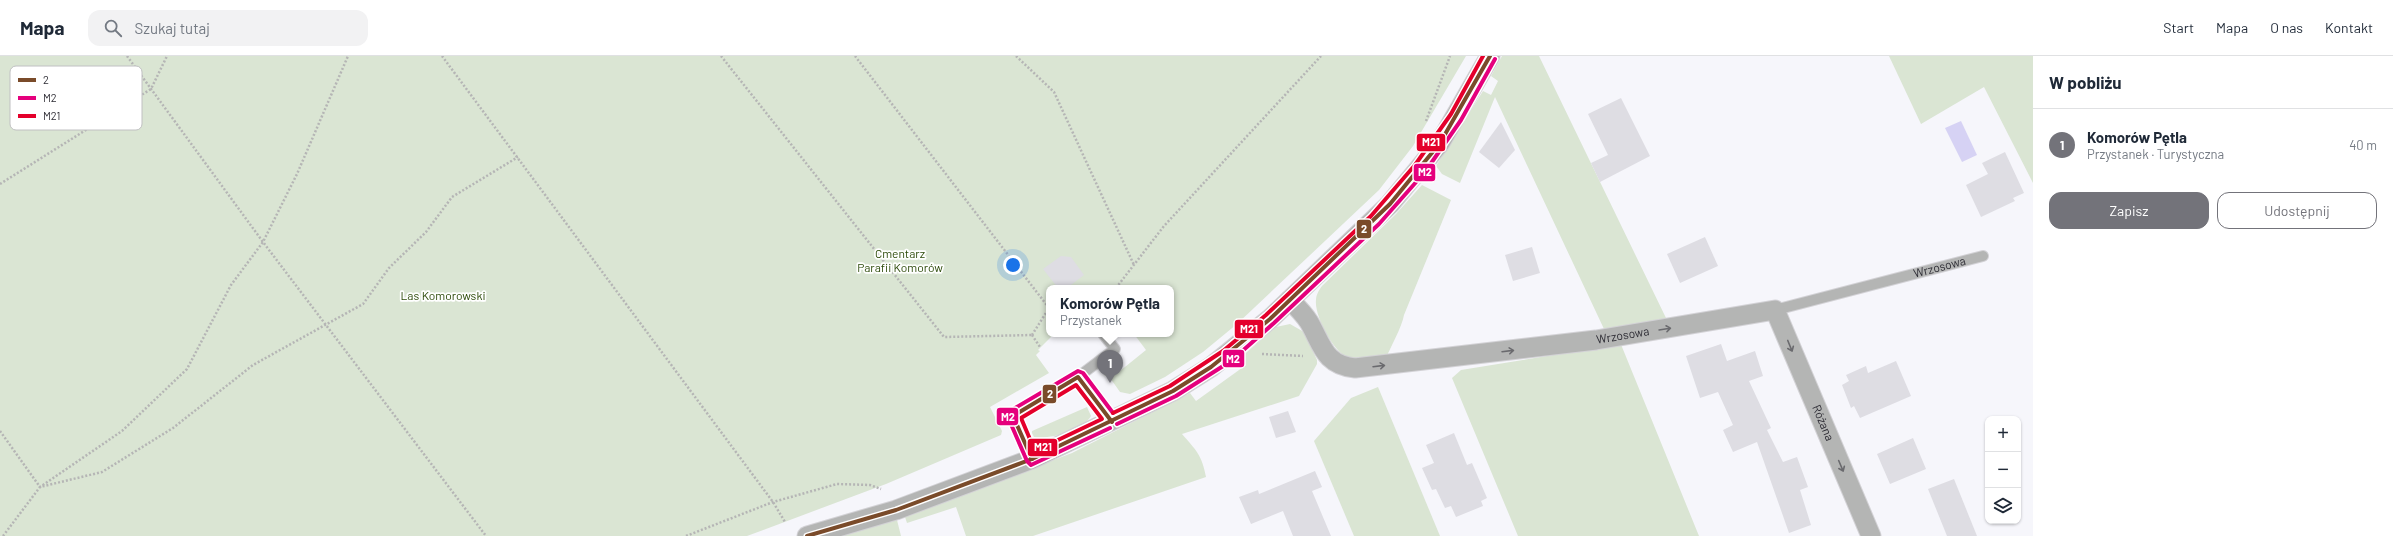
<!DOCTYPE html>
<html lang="pl">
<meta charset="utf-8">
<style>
body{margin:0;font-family:Barlow,sans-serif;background:#f2f2f3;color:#1f2937}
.controls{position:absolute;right:12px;bottom:12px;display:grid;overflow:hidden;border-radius:8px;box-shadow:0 1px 3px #0004}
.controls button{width:36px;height:36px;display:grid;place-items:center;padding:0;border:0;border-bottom:1px solid #e0e1e3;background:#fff;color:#1f2937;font:20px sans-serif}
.you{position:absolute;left:1013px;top:209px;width:14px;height:14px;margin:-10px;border:3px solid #fff;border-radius:50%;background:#1a73e8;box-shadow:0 0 0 6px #1a73e833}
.badge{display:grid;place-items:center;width:26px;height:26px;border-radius:50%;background:#73737a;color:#fff;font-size:13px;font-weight:700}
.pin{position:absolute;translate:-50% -33px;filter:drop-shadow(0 1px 2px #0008)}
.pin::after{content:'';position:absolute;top:21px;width:14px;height:12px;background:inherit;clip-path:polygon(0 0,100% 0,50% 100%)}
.popup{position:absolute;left:1046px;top:229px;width:128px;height:52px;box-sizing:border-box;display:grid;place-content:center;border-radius:8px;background:#fff;filter:drop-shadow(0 1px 3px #0005);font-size:13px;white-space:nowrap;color:#747a83}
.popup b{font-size:15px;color:#1f2937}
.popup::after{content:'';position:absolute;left:50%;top:100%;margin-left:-8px;border:8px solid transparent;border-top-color:#fff}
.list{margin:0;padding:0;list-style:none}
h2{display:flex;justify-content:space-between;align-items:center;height:52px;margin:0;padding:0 16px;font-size:17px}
h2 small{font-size:13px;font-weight:400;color:#747a83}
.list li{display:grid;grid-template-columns:26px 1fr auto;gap:12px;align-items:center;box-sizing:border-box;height:72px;padding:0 16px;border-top:1px solid #e0e1e3}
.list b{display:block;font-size:15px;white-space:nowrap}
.list p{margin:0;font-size:13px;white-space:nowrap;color:#747a83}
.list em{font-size:13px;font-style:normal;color:#747a83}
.actions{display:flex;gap:8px;padding:12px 16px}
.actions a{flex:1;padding:9px 0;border:1px solid #73737a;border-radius:12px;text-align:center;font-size:14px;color:#73737a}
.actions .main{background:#73737a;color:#fff}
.icon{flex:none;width:22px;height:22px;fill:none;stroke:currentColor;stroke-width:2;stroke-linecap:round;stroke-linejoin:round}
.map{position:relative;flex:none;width:2033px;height:480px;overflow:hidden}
header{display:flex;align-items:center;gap:24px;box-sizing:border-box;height:56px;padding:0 20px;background:#fff;border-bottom:1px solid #e0e1e3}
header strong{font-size:19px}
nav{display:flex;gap:22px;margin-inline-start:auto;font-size:14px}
.search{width:280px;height:36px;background:#f2f2f3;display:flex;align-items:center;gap:10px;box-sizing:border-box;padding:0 14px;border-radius:12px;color:#747a83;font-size:15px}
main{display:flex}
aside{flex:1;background:#fff}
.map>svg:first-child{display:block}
.green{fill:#dae5d3}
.water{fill:#d6d2f4}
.building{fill:#dedde3}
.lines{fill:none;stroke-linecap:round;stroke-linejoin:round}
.service-casing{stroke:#d3d2d6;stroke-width:12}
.minor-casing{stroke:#d3d2d6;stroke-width:21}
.path{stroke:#b5b5b5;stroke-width:2.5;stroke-dasharray:2 2;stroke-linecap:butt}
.service{stroke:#b4b5b4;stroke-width:10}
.minor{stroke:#b4b5b4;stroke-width:19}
.bus-1-casing{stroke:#fff;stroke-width:7}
.bus-2-casing{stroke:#fff;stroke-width:7}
.bus-3-casing{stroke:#fff;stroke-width:7}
.bus-1{stroke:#7a4b2a;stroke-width:4}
.bus-2{stroke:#e5007d;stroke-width:4}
.bus-3{stroke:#e4002b;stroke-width:4}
.oneway{stroke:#6a6a6e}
.labels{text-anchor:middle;stroke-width:3.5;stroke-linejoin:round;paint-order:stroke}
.park-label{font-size:12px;fill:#2c4a09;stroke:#fff}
.street-label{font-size:12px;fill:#2d2c34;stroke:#fff}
.key{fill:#fff;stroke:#c0c0c2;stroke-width:1}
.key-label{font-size:11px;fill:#2d2c34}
.line-badge{stroke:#fff;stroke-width:1.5}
.badge-label{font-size:11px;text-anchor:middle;font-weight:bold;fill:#fff}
</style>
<header>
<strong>Mapa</strong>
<div class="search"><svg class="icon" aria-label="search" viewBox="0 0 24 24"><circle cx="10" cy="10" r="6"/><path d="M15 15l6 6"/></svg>Szukaj tutaj</div>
<nav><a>Start</a><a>Mapa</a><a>O nas</a><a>Kontakt</a></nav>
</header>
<main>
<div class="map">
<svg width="2033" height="480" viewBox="0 0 2033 480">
<rect width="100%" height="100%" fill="#f6f6fb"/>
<g class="green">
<path d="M0 0H1466L1413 90 1379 134 1237 268 1203 296 1165 321 1130 338 1120 336 1108 319 1105 320 1102 315 1113 307 1120 315 1146 294 1134 278H1171V232H1049V278H1054L1038 294 1040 295 1036 299 1049 317 990 351 1002 375 1001 379 886 428 747 480H0Z"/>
<path d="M1502 0H1539L1666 262 1663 265 1604 273 1495 41 1460 127 1442 118 1436 110 1483 35 1491 39 1498 25 1491 20Z"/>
<path d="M1889 0H2033V127L1984 31 1921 68Z"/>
<path d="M1422 129 1451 144 1404 259C1402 271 1391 290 1386 302 1376 303 1361 307 1352 304 1335 300 1314 260 1316 244 1316 239 1319 234 1322 230L1396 158Z"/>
<path d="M1290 268 1304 276 1317 304V308L1299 340 1182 378C1196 394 1202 399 1206 421L1033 480H966L956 451 907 467 905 461 1072 397 1190 337 1196 345 1246 309 1240 302 1276 271Z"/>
<path d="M1620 286 1699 480H1518L1452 322 1461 314 1596 292Z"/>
<path d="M1378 331 1440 480H1354L1314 385 1351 342Z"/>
<path d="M1087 351 1091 360C1083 374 1050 384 1034 381L1032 377V375Z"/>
<path d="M897 464 901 480H837Z"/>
</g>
<path class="water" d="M1961 65 1977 99 1962 106 1945 72Z"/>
<g class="building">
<path d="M1621 42 1650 100 1600 126 1591 107 1608 99 1588 58Z"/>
<path d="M1501 66 1515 94 1499 112 1479 96Z"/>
<path d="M2005 96 2024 137 2013 142 2015 145 1981 161 1966 129 1988 118 1982 107Z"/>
<path d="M1705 181 1718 210 1680 227 1667 198Z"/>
<path d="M1532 191 1540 217 1513 225 1505 199Z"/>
<path d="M1061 200 1071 201 1084 219 1067 232H1058L1043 213Z"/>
<path d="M1721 288 1727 305 1755 295 1763 320 1749 325 1771 372 1767 374 1783 406 1797 401 1808 431 1800 434 1811 469 1789 477 1757 386 1733 396 1723 374 1733 369 1718 336 1700 342 1686 300Z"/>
<path d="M1896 305 1911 340 1860 362 1854 350 1851 352 1842 329 1849 325 1846 319 1866 310 1868 317Z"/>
<path d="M1288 355 1296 376 1276 382 1269 361Z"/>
<path d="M1454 377 1467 409 1472 407 1487 442 1481 445 1483 450 1456 461 1451 450 1445 452 1436 433 1432 434 1422 412 1434 407 1426 389Z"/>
<path d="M1913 382 1926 413 1890 428 1877 398Z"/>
<path d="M1315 415 1322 431 1312 435 1331 480H1293L1283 455 1251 468 1239 441 1258 434 1259 438Z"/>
<path d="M1954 423 1977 480H1947L1928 433Z"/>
</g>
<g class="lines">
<defs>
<g id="service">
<path id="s1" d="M1775 254 1983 200"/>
<path d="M1078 321 1115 293 1103 278"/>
<path d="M1032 403 1013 360 1078 321 1112 366"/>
</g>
<g id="minor">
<path id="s2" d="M1290 244C1297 251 1304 258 1309 266 1322 288 1324 309 1355 312L1596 284 1775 254 1871 480"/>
<path d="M807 480 896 454 1032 403 1173 335 1211 311 1270 263 1390 148 1440 87 1490 0"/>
</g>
</defs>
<use href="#service" class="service-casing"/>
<use href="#minor" class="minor-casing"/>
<g class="path">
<path d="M127 0 263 186 486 480"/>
<path d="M442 0 773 446 785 466"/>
<path d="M721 0 944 281 1032 279"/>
<path d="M855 0 1049 252 1032 279"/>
<path d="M1016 0 1054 36 1134 209"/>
<path d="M1426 65 1450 0"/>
<path d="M0 128 151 33 167 0"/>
<path d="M1116 232 1164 170 1321 0"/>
<path d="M1032 279 1040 291"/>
<path d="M1262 298 1303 300"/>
<path d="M0 375 40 431 122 375 187 313 231 229 263 186 297 118 348 0"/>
<path d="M3 480 40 431 102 416 173 372 253 309 363 248 389 212 426 176 452 141 518 101"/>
<path d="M686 480 773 446 837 428 870 429 881 433"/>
</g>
<use href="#service" class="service"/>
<use href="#minor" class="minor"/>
<defs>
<g id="bus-1">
<path d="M1032 403 1013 360 1078 321 1112 366"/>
<path d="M807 480 896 454 1032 403 1173 335 1211 311 1270 263 1390 148 1440 87 1490 0"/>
</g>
<g id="bus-2">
<path d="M1117 368 1176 340 1231 305 1274 267 1379 168 1425 116 1461 64 1495 3"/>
<path d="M1110 372 1031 409 1027 405 1007 359 1010 355 1078 315 1083 317 1113 357"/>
</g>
<g id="bus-3">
<path d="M1076 329 1102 363 1035 395 1021 362Z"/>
<path d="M1113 357 1170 330 1223 295 1266 259 1371 160 1415 109 1451 58 1483 0"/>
</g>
</defs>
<use href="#bus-1" class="bus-1-casing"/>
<use href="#bus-2" class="bus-2-casing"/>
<use href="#bus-3" class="bus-3-casing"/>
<use href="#bus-1" class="bus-1"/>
<use href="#bus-2" class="bus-2"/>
<use href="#bus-3" class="bus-3"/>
</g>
<defs><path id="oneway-shaft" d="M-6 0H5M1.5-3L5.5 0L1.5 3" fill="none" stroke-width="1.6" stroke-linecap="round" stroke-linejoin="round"/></defs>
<g class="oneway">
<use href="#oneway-shaft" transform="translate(1665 273) rotate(-9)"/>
<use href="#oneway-shaft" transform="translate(1790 290) rotate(68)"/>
<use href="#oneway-shaft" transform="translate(1508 295) rotate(-7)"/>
<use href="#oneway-shaft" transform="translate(1379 310) rotate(-7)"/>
<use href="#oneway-shaft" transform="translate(1841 410) rotate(67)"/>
</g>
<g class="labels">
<g class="park-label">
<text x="900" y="202">Cmentarz<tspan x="900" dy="14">Parafii Komorów</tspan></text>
<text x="443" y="244">Las Komorowski</text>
</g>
<g class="street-label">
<text dy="4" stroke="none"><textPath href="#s1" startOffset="170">Wrzosowa</textPath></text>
<text dy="4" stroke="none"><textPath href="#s2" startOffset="368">Wrzosowa</textPath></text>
<text dy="4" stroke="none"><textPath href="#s2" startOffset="645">Różana</textPath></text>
</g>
</g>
<rect x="10" y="10" width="132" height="64" rx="6" class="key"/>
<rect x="18" y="22" width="18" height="4" fill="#7a4b2a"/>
<rect x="18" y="40" width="18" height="4" fill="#e5007d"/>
<rect x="18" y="58" width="18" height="4" fill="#e4002b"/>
<g class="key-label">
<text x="43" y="28">2</text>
<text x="43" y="46">M2</text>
<text x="43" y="64">M21</text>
</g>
<g class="line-badge">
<rect x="1416" y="77" width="30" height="19" rx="4" fill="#e4002b"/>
<rect x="1413" y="107" width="23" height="19" rx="4" fill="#e5007d"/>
<rect x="1356" y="163" width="16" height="20" rx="4" fill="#7a4b2a"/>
<rect x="1234" y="263" width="30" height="20" rx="4" fill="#e4002b"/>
<rect x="1222" y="293" width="23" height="19" rx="4" fill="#e5007d"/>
<rect x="1042" y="328" width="15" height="20" rx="4" fill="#7a4b2a"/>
<rect x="996" y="351" width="23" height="19" rx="4" fill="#e5007d"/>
<rect x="1027" y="382" width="31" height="19" rx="4" fill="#e4002b"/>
</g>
<g class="badge-label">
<text x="1431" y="90">M21</text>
<text x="1425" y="120">M2</text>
<text x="1364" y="177">2</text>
<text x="1249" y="277">M21</text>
<text x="1233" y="307">M2</text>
<text x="1050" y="342">2</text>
<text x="1008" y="365">M2</text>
<text x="1043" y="395">M21</text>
</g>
</svg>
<div class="controls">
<button>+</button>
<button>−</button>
<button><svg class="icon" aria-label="layers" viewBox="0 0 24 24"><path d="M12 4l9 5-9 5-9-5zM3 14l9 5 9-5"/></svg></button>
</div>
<div class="you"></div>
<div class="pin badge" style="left:1110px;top:327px">1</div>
<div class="popup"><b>Komorów Pętla</b>Przystanek</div>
</div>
<aside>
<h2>W pobliżu<small></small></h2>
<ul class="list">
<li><span class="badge">1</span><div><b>Komorów Pętla</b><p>Przystanek · Turystyczna</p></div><em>40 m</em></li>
</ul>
<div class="actions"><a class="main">Zapisz</a><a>Udostępnij</a></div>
</aside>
</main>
